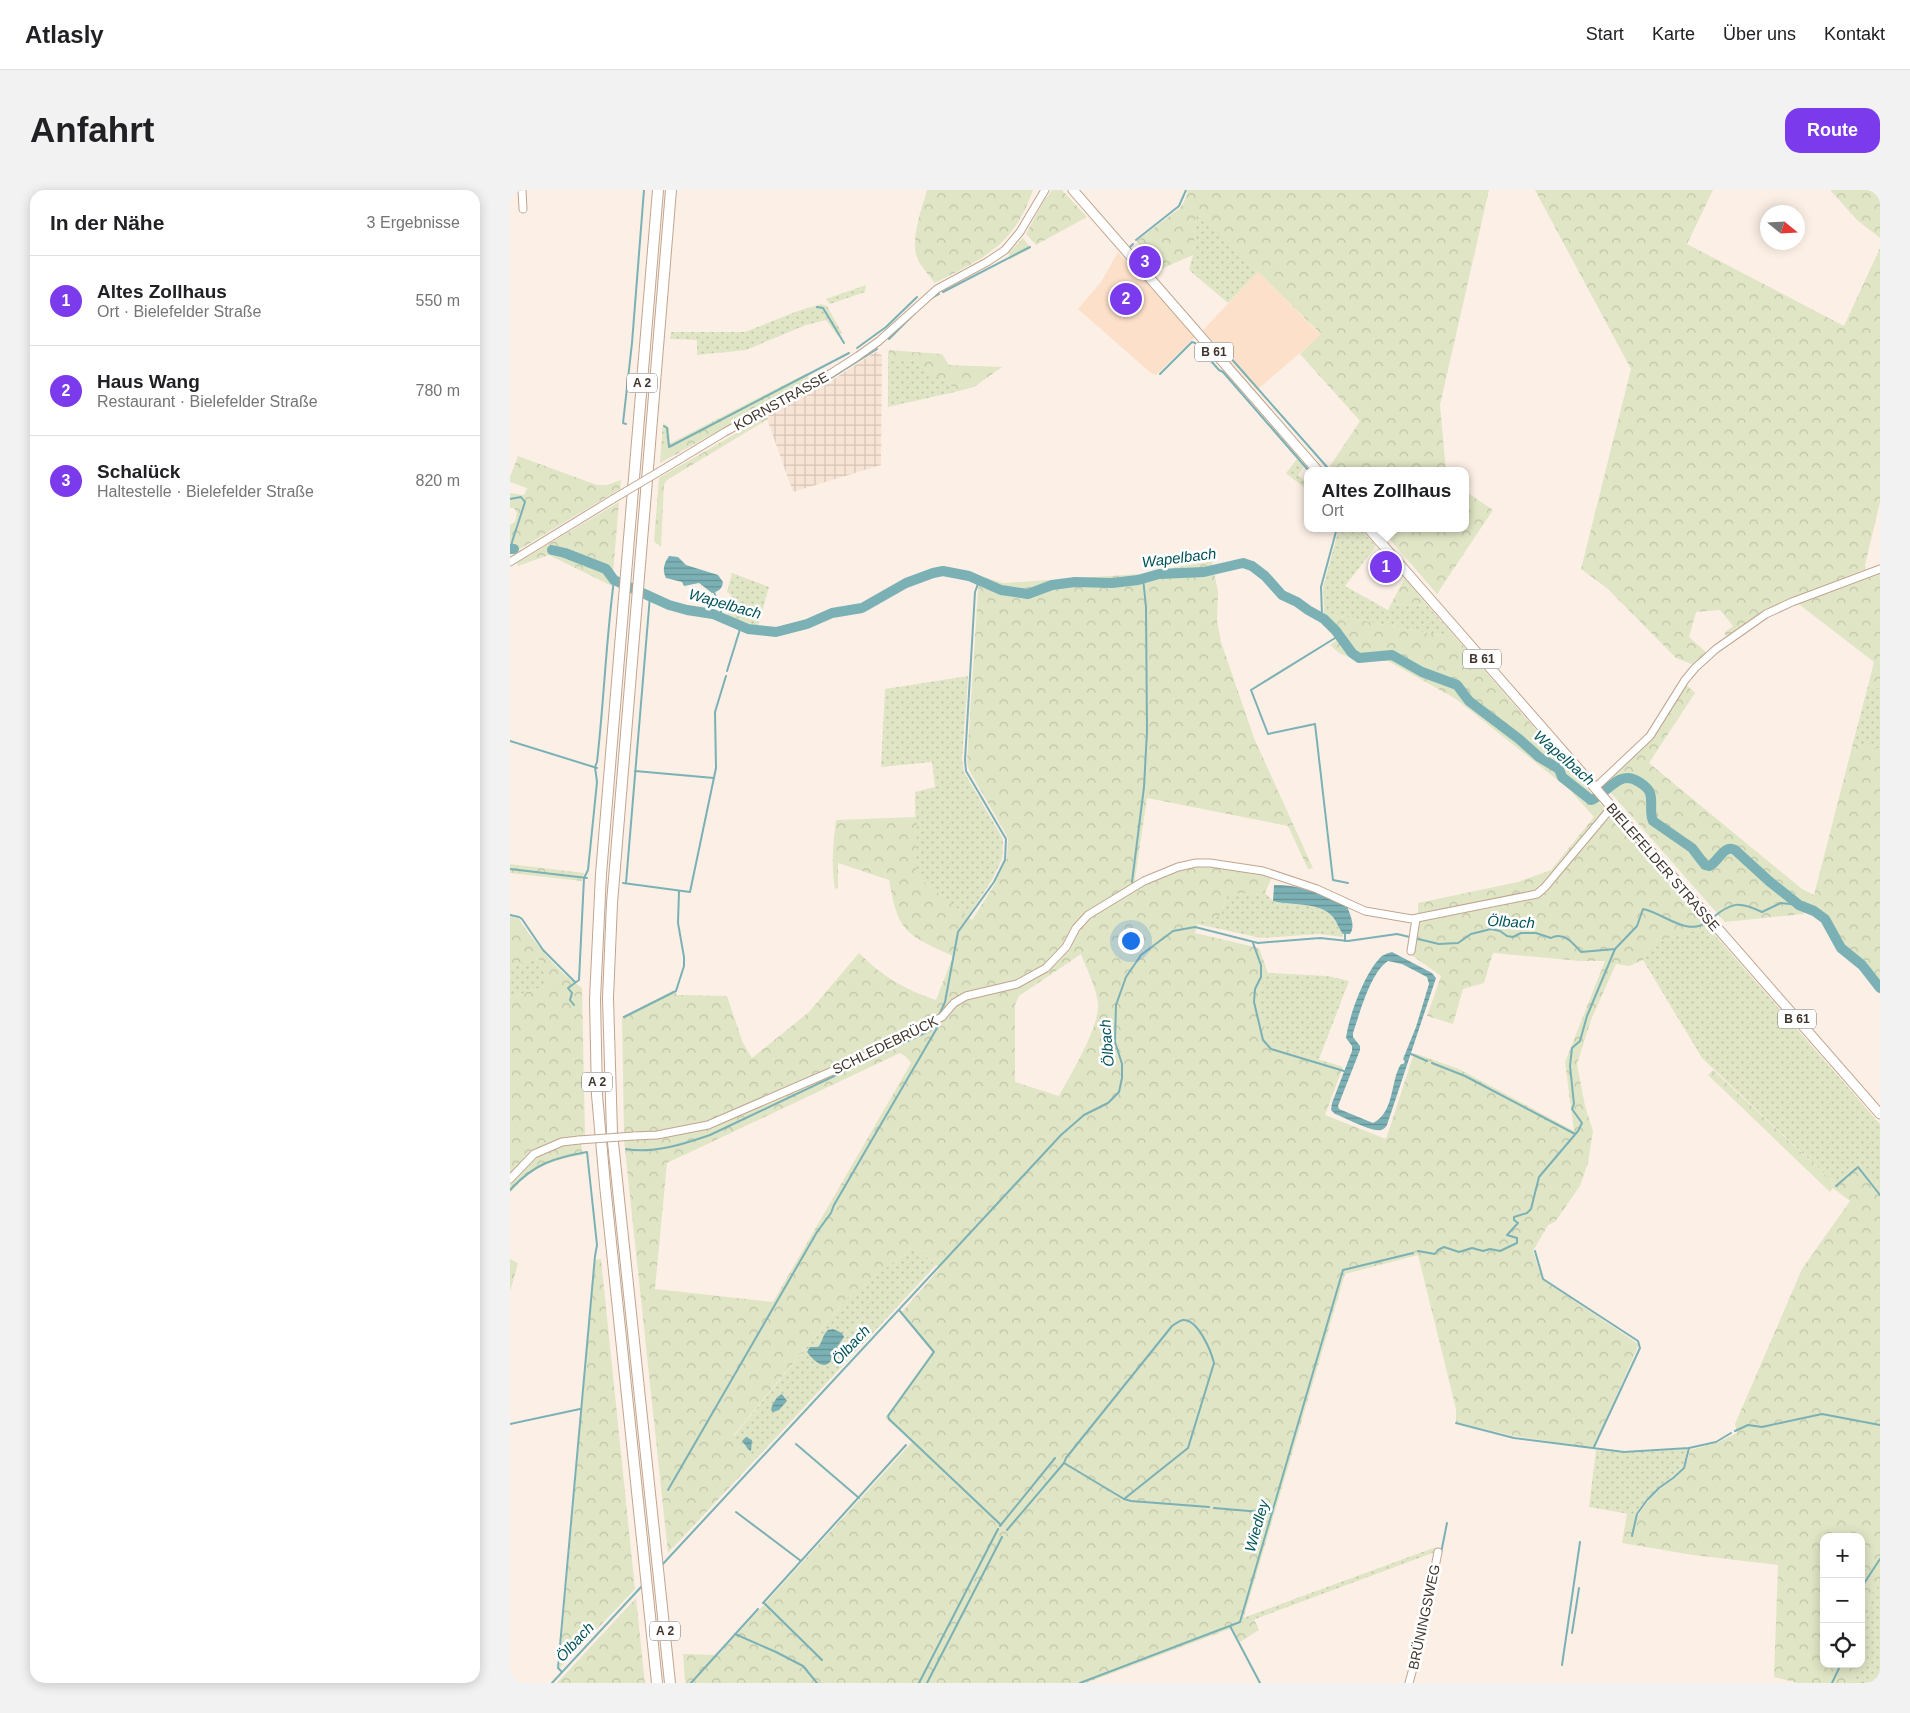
<!DOCTYPE html>
<html lang="de">
<meta charset="utf-8">
<style>
body{margin:0;font-family:Arial,sans-serif;background:#f2f2f2;color:#202124}
.controls{position:absolute;right:15px;bottom:15px;display:grid;overflow:hidden;border-radius:10px;box-shadow:0 2px 12px #0003}
.controls button{width:45px;height:45px;display:grid;place-items:center;padding:0;border:0;border-bottom:1px solid #e0e0e0;background:#fff;color:#202124;font:25px sans-serif}
.compass{position:absolute;left:1250px;top:15px;width:45px;height:45px;border-radius:50%;background:#fff;box-shadow:0 2px 12px #0003;rotate:108deg}
.you{position:absolute;left:620px;top:750px;width:18px;height:18px;margin:-12px;border:4px solid #fff;border-radius:50%;background:#1a73e8;box-shadow:0 0 0 8px #1a73e833}
.badge{display:grid;place-items:center;width:32px;height:32px;border-radius:50%;background:#7c3aed;color:#fff;font-size:16px;font-weight:700}
.pin{position:absolute;translate:-50% -50%;border:2px solid #fff;box-shadow:0 1px 5px #0006}
.popup{position:absolute;left:794px;top:277px;width:165px;height:65px;box-sizing:border-box;display:grid;place-content:center;border-radius:10px;background:#fff;filter:drop-shadow(0 1px 4px #0005);font-size:16px;white-space:nowrap;color:#757577}
.popup b{font-size:19px;color:#202124}
.popup::after{content:'';position:absolute;left:50%;top:100%;margin-left:-10px;border:10px solid transparent;border-top-color:#fff}
.list{margin:0;padding:0;list-style:none}
h2{display:flex;justify-content:space-between;align-items:center;height:65px;margin:0;padding:0 20px;font-size:21px}
h2 small{font-size:16px;font-weight:400;color:#757577}
.list li{display:grid;grid-template-columns:32px 1fr auto;gap:15px;align-items:center;box-sizing:border-box;height:90px;padding:0 20px;border-top:1px solid #e0e0e0}
.list b{display:block;font-size:19px;white-space:nowrap}
.list p{margin:0;font-size:16px;white-space:nowrap;color:#757577}
.list em{font-size:16px;font-style:normal;color:#757577}
.icon{flex:none;width:28px;height:28px;fill:none;stroke:currentColor;stroke-width:2;stroke-linecap:round;stroke-linejoin:round}
.map{position:relative;flex:none;width:1370px;height:1493px;overflow:hidden;border-radius:15px}
header{display:flex;align-items:center;gap:30px;box-sizing:border-box;height:70px;padding:0 25px;background:#fff;border-bottom:1px solid #e0e0e0}
header strong{font-size:24px}
nav{display:flex;gap:28px;margin-inline-start:auto;font-size:18px}
.intro{display:flex;align-items:center;justify-content:space-between;box-sizing:border-box;height:120px;padding:0 30px}
h1{margin:0;font-size:35px}
.button{padding:12px 22px;border-radius:15px;background:#7c3aed;color:#fff;font-size:18px;font-weight:700}
main{display:flex;gap:30px;padding:0 30px}
aside{flex:1;background:#fff;border-radius:15px;box-shadow:0 2px 12px #0003}
.map>svg:first-child{display:block}
.built{fill:#fde0c9}
.industrial{fill:url(#industrial-grid)}
.grass{fill:url(#grass-dots)}
.forest{fill:url(#forest-crowns);fill-rule:evenodd}
.water{fill:url(#water-rules);fill-rule:evenodd}
.lines{fill:none;stroke-linecap:round;stroke-linejoin:round}
.stream{stroke:#7bb1b5;stroke-width:2}
.river{stroke:#7bb1b5;stroke-width:10}
.minor-casing{stroke:#c1a58f;stroke-width:9}
.major-casing{stroke:#c1a58f;stroke-width:11}
.highway-casing{stroke:#c1a58f;stroke-width:12}
.minor{stroke:#fff;stroke-width:7}
.major{stroke:#fff;stroke-width:9}
.highway{stroke:#fff;stroke-width:10}
.minor-bridge-casing{stroke:#c1a58f;stroke-width:9;stroke-linecap:butt}
.minor-bridge{stroke:#fff;stroke-width:7}
.labels{text-anchor:middle;stroke-width:5;stroke-linejoin:round;paint-order:stroke}
.shield{fill:#fff;stroke:#79726b;stroke-width:1}
.shield-label{font-size:12px;font-weight:bold;fill:#40352c}
.street-label{font-size:14px;fill:#40352c;stroke:#fff}
.water-label{font-size:15px;font-style:italic;fill:#005358;stroke:#fff}
</style>
<header>
<strong>Atlasly</strong>
<nav><a>Start</a><a>Karte</a><a>Über uns</a><a>Kontakt</a></nav>
</header>
<div class="intro"><h1>Anfahrt</h1><a class="button">Route</a></div>
<main>
<aside>
<h2>In der Nähe<small>3 Ergebnisse</small></h2>
<ul class="list">
<li><span class="badge">1</span><div><b>Altes Zollhaus</b><p>Ort · Bielefelder Straße</p></div><em>550 m</em></li>
<li><span class="badge">2</span><div><b>Haus Wang</b><p>Restaurant · Bielefelder Straße</p></div><em>780 m</em></li>
<li><span class="badge">3</span><div><b>Schalück</b><p>Haltestelle · Bielefelder Straße</p></div><em>820 m</em></li>
</ul>
</aside>
<div class="map">
<svg width="1370" height="1493" viewBox="0 0 1370 1493">
<defs>
<pattern id="industrial-grid" width="8" height="8" patternUnits="userSpaceOnUse" patternTransform="scale(1.25)"><rect width="8" height="8" fill="#f8e4d5"/><path d="M0 4h8M4 0v8" fill="none" stroke="#d6c4b7"/></pattern>
<pattern id="grass-dots" width="8" height="8" patternUnits="userSpaceOnUse" patternTransform="scale(1.25)"><rect width="8" height="8" fill="#dfe5c5"/><path d="M2 2h.1M6 6h.1" fill="none" stroke="#c0c5a9" stroke-width="1.8" stroke-linecap="round"/></pattern>
<pattern id="forest-crowns" width="20" height="18" patternUnits="userSpaceOnUse" patternTransform="scale(1.25)"><rect width="20" height="18" fill="#dfe5c5"/><path d="M2 6a3 3 0 1 1 6 0M12 15a3 3 0 1 1 6 0" fill="none" stroke="#c0c5a9"/></pattern>
<pattern id="water-rules" width="6" height="5" patternUnits="userSpaceOnUse" patternTransform="scale(1.25)"><rect width="6" height="5" fill="#7bb1b5"/><path d="M0 2.5h6" fill="none" stroke="#669193"/></pattern>
</defs>
<rect width="100%" height="100%" fill="#fcf0e6"/>
<g class="built">
<path d="M608 62 685 147 646 185 641 183 568 119 591 92Z"/>
<path d="M748 82 811 145 747 200 693 140Z"/>
</g>
<path class="industrial" d="M367 161 372 166 371 275 283 302 256 226 324 189Z"/>
<g class="grass">
<path d="M686 24 748 82 718 113 679 80 683 65Z"/>
<path d="M356 95 355 102 320 114 316 109Z"/>
<path d="M311 114 317 116 332 143 328 146 316 130 296 135 236 160 187 165V150L160 149 161 142H235L285 122Z"/>
<path d="M378 167 404 171 449 201 378 217Z"/>
<path d="M153 233 159 238 160 254 151 258Z"/>
<path d="M787 269 794 276 788 285 797 293V300L776 283Z"/>
<path d="M829 338H849L866 356 835 396 878 420 881 414 918 416 947 449 814 423 813 397Z"/>
<path d="M222 383 259 397 248 436 233 433 217 426 221 405 217 402Z"/>
<path d="M458 486 452 570 454 582 493 649 492 669 482 690 458 727 406 685 405 602 425 597 422 572 371 577 375 499Z"/>
<path d="M1358 496 1370 498V559L1343 553Z"/>
<path d="M755 703 763 711C780 716 810 711 823 727 827 732 829 739 833 744V747L809 744 751 748 687 734 688 732 710 726 718 704Z"/>
<path d="M1198 737 1370 934V1000L1349 973 1325 994 1192 868 1133 770 1137 760 1145 752Z"/>
<path d="M29 769 38 795 0 808V776Z"/>
<path d="M758 783 818 786 839 791 809 869 767 856 758 849 748 813 749 800Z"/>
<path d="M404 1056 426 1075 245 1270 223 1247 336 1109Z"/>
<path d="M1178 1259 1173 1277 1136 1309 1125 1325 1079 1317 1086 1260 1114 1263Z"/>
<path d="M926 1357 925 1362 732 1434 733 1428Z"/>
<path d="M1370 1395V1493H1343L1347 1474H1351V1454L1363 1400Z"/>
</g>
<g class="forest">
<path d="M417 0H523C503 57 475 67 425 93 419 85 410 76 407 67 400 49 412 18 417 0Z"/>
<path d="M542 0H552L577 27 526 55 516 44 533 12Z"/>
<path d="M678 0H979L930 215 936 281H820L818 279 850 231 790 164 811 144 748 82 686 25 683 65 649 80 631 60 627 51 670 18 674 12Z"/>
<path d="M1025 0H1203L1177 54 1334 136 1370 58V312L1355 375 1356 379 1280 409 1218 448 1214 443 1223 436 1210 420 1186 422 1179 447 1197 463 1184 475 1166 468 1098 399 1071 379 1121 179Z"/>
<path d="M1320 0H1370V48L1347 30Z"/>
<path d="M513 48 521 58 499 70V63Z"/>
<path d="M379 160 432 164 439 175 492 177 464 197 449 201 404 171 378 167Z"/>
<path d="M297 183 300 191 150 273 151 258Z"/>
<path d="M256 226 258 229 157 290 154 295 151 357 144 351 149 288Z"/>
<path d="M8 266 87 295H97L111 290 110 299 0 365V335L5 332 7 323 4 318H0V303L14 305 17 298 0 292V287Z"/>
<path d="M955 301 983 320 927 404 870 338H955Z"/>
<path d="M109 312 102 396 39 365 8 376 7 373Z"/>
<path d="M702 371 708 402 707 430 711 452 744 548 803 678 798 679 778 636 637 608 625 689 630 697C664 677 686 674 724 680 737 682 750 683 762 687L755 703 718 704 710 726 688 732 685 743 749 758 758 783 749 800 748 813 758 849 767 856 833 877 815 925 876 949 904 863 949 879 1064 941 1055 872 1095 771H1070L983 763 974 793 953 799 943 834 917 826 931 786 903 766 908 735V713L1008 692 1041 680 1084 627 1060 600 946 509 878 471H849L829 463 820 455 834 445 814 423 947 449 1198 737 1145 752 1137 760 1133 770 1119 776 1106 774 1081 830 1067 874 1075 916 1083 941 1078 973 1070 996 1045 1032 1038 1035 1023 1061 1032 1089 1127 1153 1128 1157 1083 1258 1004 1246 946 1232V1219L908 1065 835 1084 732 1433 744 1429 749 1440 730 1452 722 1438 576 1493H175L173 1464 208 1465 402 1252 375 1228 422 1162 391 1123 430 1078 404 1056 336 1109 223 1246 245 1270 158 1363 114 950 124 949 123 942 114 943 112 827 164 800 167 805 217 806 233 853 242 868 299 822 349 763C373 787 394 799 426 810L443 766C397 745 388 743 379 690L328 673V698L325 699C321 676 323 653 326 630L407 627 406 685 462 730 485 694 497 668 498 648 459 580 457 571 469 386 494 393 629 384ZM571 764C576 778 589 803 588 817 587 842 561 883 549 906L505 892V815L509 806ZM390 863 396 867 401 873 263 1112 145 1099 157 973Z"/>
<path d="M1370 382V498L1358 496 1364 472 1286 412Z"/>
<path d="M895 388 918 416 881 414Z"/>
<path d="M1175 494 1185 503 1139 573 1292 699 1304 705 1343 553 1370 559V793C1365 786 1361 779 1356 773 1350 766 1341 763 1335 755 1320 734 1326 729 1300 714L1293 724 1215 732 1094 595 1141 547Z"/>
<path d="M0 674 74 683 72 691 0 683Z"/>
<path d="M0 727 8 728C26 754 45 780 72 798L75 946 51 949 21 962 0 984V808L38 795 29 769 0 776Z"/>
<path d="M1203 880 1325 994 1349 973 1370 1000V1395L1363 1400 1351 1454V1347H1314V1474H1347L1343 1493H1288L1264 1487 1268 1375 1183 1365 1112 1353 1117 1323 1128 1326C1134 1316 1140 1307 1149 1300 1165 1286 1176 1283 1180 1260L1207 1253 1227 1243 1225 1234 1292 1079 1340 1011 1323 998 1320 1002 1198 885Z"/>
<path d="M71 953 73 965C43 969 19 979 0 1003V993L25 967 52 956Z"/>
<path d="M0 1069 8 1073 0 1102Z"/>
<path d="M91 1069 125 1399 49 1479 85 1070Z"/>
<path d="M126 1408 135 1493H47Z"/>
</g>
<g class="water">
<path d="M159 366 168 367 176 375 208 385 213 392C212 399 209 401 202 403L189 393 174 396 172 392 156 388C152 380 154 373 159 366Z"/>
<path d="M764 695C788 694 816 705 837 716 840 725 846 736 840 744H833C829 739 827 732 823 727 810 711 780 716 763 711Z"/>
<path d="M882 762 922 783 926 788 877 935C875 938 874 939 871 940 861 942 836 928 825 924L821 920 822 913 842 861V856L836 848C839 826 854 785 869 769 872 765 878 763 882 762ZM878 771 892 774 917 787 919 794 906 837 893 869 895 872 893 874H891C880 891 885 922 863 933L829 919 828 916 850 860V856L843 847V843C850 823 860 783 878 771Z"/>
<path d="M323 1139 332 1143 334 1147C331 1152 327 1156 325 1160 323 1164 322 1169 320 1172 312 1181 301 1167 297 1162L300 1157H308C313 1152 312 1145 318 1140Z"/>
<path d="M272 1204 277 1211 269 1220 263 1222 261 1220C262 1214 266 1207 272 1204Z"/>
<path d="M236 1247 242 1250 241 1261 239 1260 232 1251Z"/>
</g>
<g class="lines">
<g class="stream">
<path d="M626 50 669 16 676 0"/>
<path d="M620 57 623 54"/>
<path d="M433 102 520 57"/>
<path d="M420 109 429 104"/>
<path d="M307 117 313 118 334 153"/>
<path d="M379 149 409 119"/>
<path d="M347 158 376 137 407 107"/>
<path d="M712 158 817 277"/>
<path d="M650 184 682 152 685 153 709 180 713 182 799 281"/>
<path d="M307 197 367 159"/>
<path d="M116 234 113 233 122 153 134 0"/>
<path d="M154 236 157 238 159 257 339 163"/>
<path d="M0 309 11 307 15 312 2 352 1 359"/>
<path d="M204 402 211 420V427"/>
<path d="M814 429 812 425 811 397 827 338"/>
<path d="M830 445 741 500 758 544 805 534 823 690 838 693"/>
<path d="M217 481 231 436"/>
<path d="M0 551 87 578"/>
<path d="M125 581 204 588"/>
<path d="M0 679 77 688"/>
<path d="M622 692 634 597 637 541 636 417 633 388"/>
<path d="M113 693 180 702 206 578 205 522 216 486"/>
<path d="M116 693 140 406"/>
<path d="M0 725 9 727 12 729 33 760 65 792"/>
<path d="M1202 728C1222 712 1229 711 1252 722L1271 713 1289 715"/>
<path d="M835 744V751"/>
<path d="M743 753 751 775V787L745 799 744 812 753 850 761 859 834 881"/>
<path d="M64 815 60 810 62 803 58 798 69 790 74 688 78 680 87 592 85 577 87 572C94 511 96 450 104 390"/>
<path d="M429 825 435 812 448 742 484 692 495 670 496 649 456 581 455 570 465 402 469 391"/>
<path d="M114 827 166 801 174 776V767L168 733 169 701"/>
<path d="M901 864 917 871"/>
<path d="M922 873 955 886 1065 944"/>
<path d="M116 959C143 964 174 954 200 945L419 841 428 835"/>
<path d="M1326 996 1348 977 1370 1005"/>
<path d="M0 1000C24 974 43 968 77 962L87 1055 85 1066 48 1478 52 1482"/>
<path d="M908 1061 925 1064 928 1060 934 1057 949 1062 962 1058 973 1061 980 1059 990 1061 1007 1053V1048L997 1045 1008 1033 1004 1030V1027L1017 1023 1021 1019 1029 987 1068 941 1072 933 1062 919 1064 914 1060 876 1062 858 1070 851 1077 826 1105 759"/>
<path d="M1025 1061 1033 1089 1128 1151 1130 1158 1084 1257"/>
<path d="M389 1120 424 1162 378 1226 379 1229 491 1335"/>
<path d="M946 1233 1004 1248 1114 1262 1179 1258 1206 1252 1221 1243"/>
<path d="M0 1234 70 1219"/>
<path d="M1225 1241 1238 1235 1252 1237 1312 1224 1370 1235"/>
<path d="M286 1254 349 1308"/>
<path d="M554 1273 614 1309 621 1311 699 1317"/>
<path d="M158 1300 307 1042 321 1023 324 1015 427 838 428 833"/>
<path d="M704 1318 762 1323"/>
<path d="M226 1322 291 1371"/>
<path d="M490 1336 545 1268"/>
<path d="M497 1340 554 1273 556 1268 662 1136C666 1133 669 1131 673 1130 688 1129 701 1161 704 1173L678 1258 614 1309"/>
<path d="M1122 1346 1127 1324 1137 1310 1149 1298 1163 1288 1174 1278 1179 1258"/>
<path d="M931 1363 937 1333"/>
<path d="M151 1376 551 945 574 925 598 913 609 902 612 888V874L605 852 606 815 616 787 631 765 663 741 685 737 748 753 810 748 838 751 887 744 929 754 948 753 961 744 981 739 990 741 997 746 1003 747 1011 743H1026L1041 748C1053 741 1063 753 1071 762L1105 759 1127 736 1133 719C1154 723 1178 748 1198 731"/>
<path d="M1351 1398 1370 1369"/>
<path d="M253 1413 396 1255"/>
<path d="M254 1413 312 1470"/>
<path d="M720 1436 750 1493"/>
<path d="M1062 1443 1069 1398"/>
<path d="M225 1444 266 1462 293 1476 307 1493"/>
<path d="M1052 1475 1070 1352"/>
<path d="M42 1493 132 1396"/>
<path d="M181 1493 248 1419"/>
<path d="M409 1493 488 1339"/>
<path d="M417 1493 492 1347"/>
<path d="M570 1493 730 1432 833 1080 903 1063"/>
<path d="M1322 1493 1331 1474"/>
</g>
<g class="river">
<path d="M0 359H4"/>
<path d="M42 360 55 363 96 379 104 390 159 415 177 420 203 424 238 439 266 442 297 434 322 423 352 418 396 393 423 383 433 381 459 386 491 400 518 404 542 395 565 392 602 393 628 390 649 384 694 382 733 373 742 376 755 386 772 405 787 412 798 420 814 429 826 441 842 463 849 468 882 465 912 482 947 495 959 511 1009 549 1029 567 1049 579 1052 587 1081 610C1097 605 1108 578 1129 592 1134 595 1138 598 1140 603 1143 612 1139 622 1143 631L1182 658 1195 675 1199 676C1209 672 1213 654 1225 660L1259 691 1289 715 1304 721 1315 729 1331 758 1352 775 1370 798"/>
</g>
<defs>
<g id="minor">
<path d="M12 0 13 19"/>
<path d="M157 277 215 242 320 184 348 166 369 151 427 99 477 72 495 60 510 42 535 0"/>
<path d="M0 372 103 309"/>
<path d="M1085 598 1140 546 1175 490 1185 478 1206 459 1256 424 1282 412 1370 379"/>
<path d="M901 761 906 729"/>
<path d="M124 946 147 945 198 935 348 870 432 827 444 813 456 806 507 794 536 778 556 757 566 738 578 725 634 691 668 677 686 673H700L753 681 807 699 855 721 902 729 1027 704 1035 697 1102 617"/>
<path d="M0 989 24 964 52 952 69 950"/>
<path d="M899 1493 910 1453 928 1362"/>
</g>
<g id="major">
<path d="M563 0 808 281"/>
<path d="M858 338 1370 924"/>
</g>
<g id="highway">
<path d="M147 1493 95 995 87 905 85 809 91 684 148 0"/>
<path d="M160 1493 102 943 98 808 102 713 161 0"/>
</g>
</defs>
<use href="#minor" class="minor-casing"/>
<use href="#major" class="major-casing"/>
<use href="#highway" class="highway-casing"/>
<use href="#minor" class="minor"/>
<use href="#major" class="major"/>
<use href="#highway" class="highway"/>
<defs>
<g id="minor-bridge">
<path d="M103 309 157 277"/>
<path d="M69 950 124 946"/>
</g>
</defs>
<use href="#minor-bridge" class="minor-bridge-casing"/>
<use href="#minor-bridge" class="minor-bridge"/>
</g>
<g class="labels">
<g class="shield">
<rect x="685" y="152.5" width="38" height="19" rx="4"/>
<rect x="117" y="183.5" width="30" height="19" rx="4"/>
<rect x="953" y="459.5" width="38" height="19" rx="4"/>
<rect x="1268" y="819.5" width="38" height="19" rx="4"/>
<rect x="72" y="882.5" width="30" height="19" rx="4"/>
<rect x="140" y="1431.5" width="30" height="19" rx="4"/>
</g>
<g class="shield-label">
<text x="704" y="166">B 61</text>
<text x="132" y="197">A 2</text>
<text x="972" y="473">B 61</text>
<text x="1287" y="833">B 61</text>
<text x="87" y="896">A 2</text>
<text x="155" y="1445">A 2</text>
</g>
<g class="street-label">
<text transform="translate(271 211) rotate(-29)" y="5">KORNSTRASSE</text>
<text transform="translate(1153 677) rotate(49)" y="5">BIELEFELDER STRASSE</text>
<text transform="translate(375 855) rotate(-26)" y="5">SCHLEDEBRÜCK</text>
<text transform="translate(914 1427) rotate(-78)" y="5">BRÜNINGSWEG</text>
</g>
<g class="water-label">
<text transform="translate(669 368) rotate(-7)" y="5">Wapelbach</text>
<text transform="translate(215 414) rotate(16)" y="5">Wapelbach</text>
<text transform="translate(1054 568) rotate(41)" y="5">Wapelbach</text>
<text transform="translate(1001 732) rotate(3)" y="5">Ölbach</text>
<text transform="translate(597 853) rotate(-95)" y="5">Ölbach</text>
<text transform="translate(341 1155) rotate(-47)" y="5">Ölbach</text>
<text transform="translate(747 1336) rotate(-74)" y="5">Wiedley</text>
<text transform="translate(65 1452) rotate(-47)" y="5">Ölbach</text>
</g>
</g>
</svg>
<div class="controls">
<button>+</button>
<button>−</button>
<button><svg class="icon" aria-label="locate" viewBox="0 0 24 24"><circle cx="12" cy="12" r="6"/><path d="M12 2v4M12 18v4M2 12h4M18 12h4"/></svg></button>
</div>
<svg class="compass" viewBox="-18 -18 36 36"><path d="M0-13l5 13h-10z" fill="#e53935"/><path d="M0 13l5-13h-10z" fill="#757577"/></svg>
<div class="you"></div>
<div class="pin badge" style="left:876px;top:377px">1</div>
<div class="popup"><b>Altes Zollhaus</b>Ort</div>
<div class="pin badge" style="left:616px;top:109px">2</div>
<div class="pin badge" style="left:635px;top:72px">3</div>
</div>
</main>
